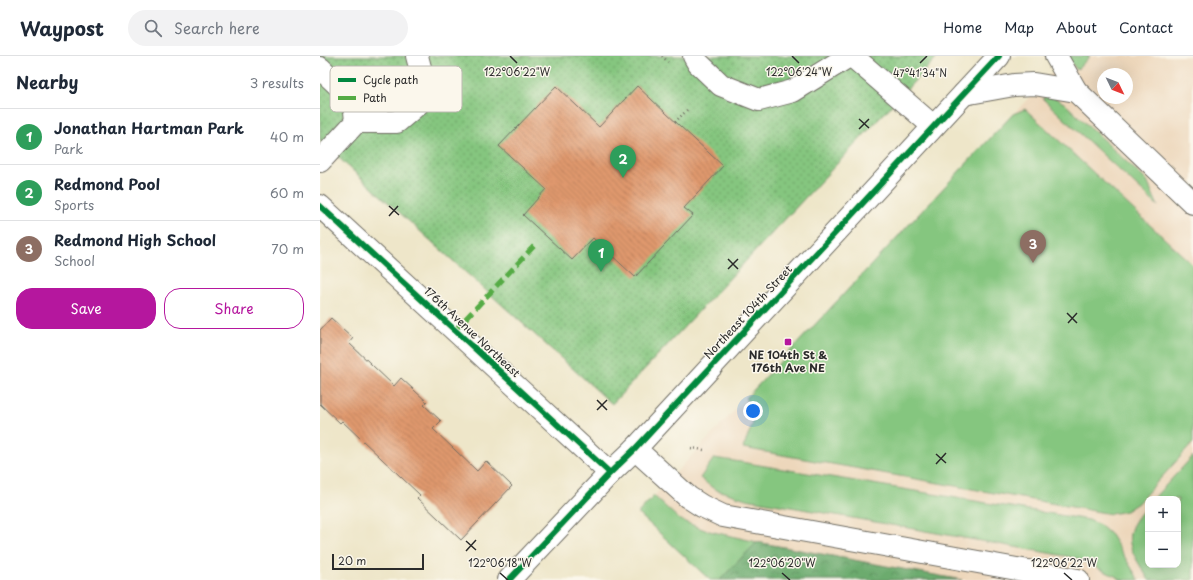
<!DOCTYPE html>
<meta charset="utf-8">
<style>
body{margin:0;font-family:"Playpen Sans",sans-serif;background:#f2f2f3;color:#1f2937}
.controls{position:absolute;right:12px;bottom:12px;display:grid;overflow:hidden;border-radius:8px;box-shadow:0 4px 16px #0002}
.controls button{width:36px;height:36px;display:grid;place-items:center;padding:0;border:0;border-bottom:1px solid #e0e1e3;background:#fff;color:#1f2937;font:20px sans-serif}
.compass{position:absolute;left:777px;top:12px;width:36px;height:36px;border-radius:50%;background:#fff;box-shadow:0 4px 16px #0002;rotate:133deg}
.scale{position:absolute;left:12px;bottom:10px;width:92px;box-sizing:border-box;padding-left:4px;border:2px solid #2b2b2b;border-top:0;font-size:11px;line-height:14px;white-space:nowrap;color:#2b2b2b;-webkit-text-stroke:3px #fbf7ec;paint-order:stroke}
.you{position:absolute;left:433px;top:355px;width:14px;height:14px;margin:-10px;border:3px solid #fff;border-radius:50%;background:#1a73e8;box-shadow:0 0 0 6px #1a73e833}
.badge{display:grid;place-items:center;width:26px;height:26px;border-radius:50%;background:#b5179e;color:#fff;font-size:13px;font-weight:700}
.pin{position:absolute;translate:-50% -33px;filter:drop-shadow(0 1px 2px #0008)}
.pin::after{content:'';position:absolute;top:21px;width:14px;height:12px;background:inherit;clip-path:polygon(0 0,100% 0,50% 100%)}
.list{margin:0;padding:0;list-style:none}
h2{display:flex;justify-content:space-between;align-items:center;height:52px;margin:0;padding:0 16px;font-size:17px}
h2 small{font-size:13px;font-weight:400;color:#747a83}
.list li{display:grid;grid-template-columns:26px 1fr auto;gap:12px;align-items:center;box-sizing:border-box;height:56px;padding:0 16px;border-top:1px solid #e0e1e3}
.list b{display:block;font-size:15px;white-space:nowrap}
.list p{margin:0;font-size:13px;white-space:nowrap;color:#747a83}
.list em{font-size:13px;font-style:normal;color:#747a83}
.actions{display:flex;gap:8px;padding:12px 16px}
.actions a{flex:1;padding:9px 0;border:1px solid #b5179e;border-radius:16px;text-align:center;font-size:14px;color:#b5179e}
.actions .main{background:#b5179e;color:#fff}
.icon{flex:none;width:22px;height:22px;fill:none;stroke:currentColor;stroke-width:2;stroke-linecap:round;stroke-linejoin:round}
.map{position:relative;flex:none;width:873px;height:524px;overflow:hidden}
header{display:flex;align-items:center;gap:24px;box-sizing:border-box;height:56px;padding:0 20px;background:#fff;border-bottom:1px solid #e0e1e3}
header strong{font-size:19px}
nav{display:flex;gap:22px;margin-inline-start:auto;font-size:14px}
.search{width:280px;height:36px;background:#f2f2f3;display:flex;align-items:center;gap:10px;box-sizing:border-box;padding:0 14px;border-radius:22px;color:#747a83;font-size:15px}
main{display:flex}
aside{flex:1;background:#fff}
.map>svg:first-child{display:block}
.built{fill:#edd7bb;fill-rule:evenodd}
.green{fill:#85c67f;stroke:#587855}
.forest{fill:url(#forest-crowns);stroke:#4c6b4c}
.park{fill:url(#park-dots);stroke:#587855}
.building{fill:url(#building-back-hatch)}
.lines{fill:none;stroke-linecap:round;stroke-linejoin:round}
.minor-casing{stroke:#6f6c62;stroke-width:24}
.path{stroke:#6f6c62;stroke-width:2.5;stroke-dasharray:1 3;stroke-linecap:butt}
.minor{stroke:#fff;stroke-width:22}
.quiet{stroke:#54ab44;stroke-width:5;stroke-dasharray:10 5;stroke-linecap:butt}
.cycleway-casing{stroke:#fbf7ec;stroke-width:8}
.cycleway{stroke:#00873e;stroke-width:6}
.ticks{fill:none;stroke:#2b2b2b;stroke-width:1.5}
.poi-dot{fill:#b5179e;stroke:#fbf7ec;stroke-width:1.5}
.labels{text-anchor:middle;stroke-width:3;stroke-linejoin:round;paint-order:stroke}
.street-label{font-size:11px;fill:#2b2b2b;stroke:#fbf7ec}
.poi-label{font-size:11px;font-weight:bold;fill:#2b2b2b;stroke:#fbf7ec}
.key{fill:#fbf7ec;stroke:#bdbab2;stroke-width:1}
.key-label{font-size:11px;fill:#2b2b2b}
.ticks-label{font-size:10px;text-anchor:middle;fill:#2b2b2b;stroke:#fbf7ec;stroke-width:3;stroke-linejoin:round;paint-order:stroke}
</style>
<header>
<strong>Waypost</strong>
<div class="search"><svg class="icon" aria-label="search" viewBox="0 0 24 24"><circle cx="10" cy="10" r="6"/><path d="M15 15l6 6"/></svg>Search here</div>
<nav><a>Home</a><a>Map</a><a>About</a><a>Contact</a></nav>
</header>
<main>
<aside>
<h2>Nearby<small>3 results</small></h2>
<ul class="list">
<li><span class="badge" style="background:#2e9e5b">1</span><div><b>Jonathan Hartman Park</b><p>Park</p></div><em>40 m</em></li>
<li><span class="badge" style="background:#2e9e5b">2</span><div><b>Redmond Pool</b><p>Sports</p></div><em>60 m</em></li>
<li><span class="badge" style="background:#8d6e63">3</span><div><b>Redmond High School</b><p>School</p></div><em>70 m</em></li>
</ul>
<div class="actions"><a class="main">Save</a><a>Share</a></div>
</aside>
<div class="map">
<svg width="873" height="524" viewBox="0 0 873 524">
<defs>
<pattern id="forest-crowns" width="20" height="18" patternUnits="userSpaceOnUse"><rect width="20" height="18" fill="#6cab6e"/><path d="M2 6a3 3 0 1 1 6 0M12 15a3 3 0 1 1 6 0" fill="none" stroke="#598b5b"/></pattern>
<pattern id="park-dots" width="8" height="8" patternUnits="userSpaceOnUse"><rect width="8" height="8" fill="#85c67f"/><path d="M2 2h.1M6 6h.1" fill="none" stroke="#6da168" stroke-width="1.8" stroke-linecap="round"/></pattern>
<pattern id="building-back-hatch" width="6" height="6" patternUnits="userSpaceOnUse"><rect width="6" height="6" fill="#df986d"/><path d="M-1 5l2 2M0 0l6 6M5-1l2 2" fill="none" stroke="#b57c5a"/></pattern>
</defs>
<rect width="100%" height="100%" fill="#fbf7ec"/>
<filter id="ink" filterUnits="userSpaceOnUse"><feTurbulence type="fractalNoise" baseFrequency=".025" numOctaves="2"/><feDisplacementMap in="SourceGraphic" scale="8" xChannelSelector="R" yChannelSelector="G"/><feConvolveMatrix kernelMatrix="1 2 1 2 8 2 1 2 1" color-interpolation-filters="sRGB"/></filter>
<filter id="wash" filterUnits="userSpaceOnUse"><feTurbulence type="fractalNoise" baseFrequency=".012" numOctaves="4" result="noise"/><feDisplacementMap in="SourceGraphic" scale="16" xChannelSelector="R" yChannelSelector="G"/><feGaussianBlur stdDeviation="0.9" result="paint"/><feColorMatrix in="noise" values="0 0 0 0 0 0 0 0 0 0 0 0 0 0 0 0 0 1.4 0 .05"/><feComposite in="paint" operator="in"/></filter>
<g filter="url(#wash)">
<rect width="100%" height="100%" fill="#eee6c9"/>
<path class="built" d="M748 0H873V524H390L318 457ZM783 18H807V42H783ZM828 443H858V509H828Z"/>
<g class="green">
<path d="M747 0H770L757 14 749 4Z"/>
<path d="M725 40 733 41 744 47 827 125 838 150 723 43Z"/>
<path d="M705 53 873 209V387L818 447 806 455 791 458 423 392 433 367 426 342 693 58Z"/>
<path d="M873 400V524H829C809 491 798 481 828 449V509H858V443H833Z"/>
<path d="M394 402 421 406 769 464 780 469 791 479 819 524H801L797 521 756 502 426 443 394 433 380 422Z"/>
<path d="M334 440 360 464 385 474 437 486 400 524H390L318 457Z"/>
</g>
<path class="forest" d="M437 486 642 524H400Z"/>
<path class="park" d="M0 0H618L292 348 0 85Z"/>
<g id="blocks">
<g class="building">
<path d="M236 30 279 71 317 30 403 110 364 152 373 159 315 221 273 182 252 204 203 159 226 133 179 90Z"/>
<path d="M11 262 33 282 29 287 74 330 81 322 107 346 104 349 121 365 113 373 157 415 166 405 192 430 141 484 97 442 100 439 22 365 20 367 0 348V274Z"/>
</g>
</g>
</g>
<g filter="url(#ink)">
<use href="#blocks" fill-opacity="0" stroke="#6f6c62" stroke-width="1"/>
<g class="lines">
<defs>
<g id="minor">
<path d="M374 0 378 7 401 29 439 44 473 35 529 0"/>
<path d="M532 0 613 70"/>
<path d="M736 0 756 35 873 147"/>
<path d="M0 12 34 44 36 66"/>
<path d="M644 38 694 29 714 28 756 35"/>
<path d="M0 105 36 66H77L98 48 102 19 97 0"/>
<path d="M0 150 290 417"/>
<path d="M315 393 368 441 382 450 403 460 758 524"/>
<path d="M189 524 290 417 315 393 679 0"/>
</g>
</defs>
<use href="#minor" class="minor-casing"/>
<g class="path">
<path d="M342 0 348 6"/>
<path d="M355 66 369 52"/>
<path d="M371 392 384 394"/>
</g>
<use href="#minor" class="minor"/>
<path class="quiet" d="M135 274 216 188"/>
<defs>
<g id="cycleway">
<path d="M0 150 290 417"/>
<path d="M189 524 290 417 315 393 679 0"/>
</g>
</defs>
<use href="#cycleway" class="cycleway-casing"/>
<use href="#cycleway" class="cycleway"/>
</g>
</g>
<path class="ticks" d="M190 0 197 7M472 0 479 7M600 7 607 0M539 63 549 72M539 73 549 63M69 150 79 159M69 160 78 150M408 203 418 213M408 213 418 203M747 257 757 267M748 267 757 257M277 344 287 354M277 354 287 344M616 398 626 407M616 408 626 397M146 485 156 494M146 495 156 484M180 517 188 524M462 517 470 524M744 517 752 524"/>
<rect class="poi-dot" x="464" y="282" width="8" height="8" rx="2"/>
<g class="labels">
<g class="street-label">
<text transform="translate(428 256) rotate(-47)" y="4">Northeast 104th Street</text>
<text transform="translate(152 276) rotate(43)" y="4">176th Avenue Northeast</text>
</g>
<g class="poi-label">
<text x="468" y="303">NE 104th St &amp;<tspan x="468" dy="13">176th Ave NE</tspan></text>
</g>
</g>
<rect x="10" y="10" width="132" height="46" rx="6" class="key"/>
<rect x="18" y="22" width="18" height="4" fill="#00873e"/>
<rect x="18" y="40" width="18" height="4" fill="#54ab44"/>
<g class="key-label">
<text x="43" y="28">Cycle path</text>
<text x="43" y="46">Path</text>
</g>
<g class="ticks-label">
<text x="197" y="20">122°06'22"W</text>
<text x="479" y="20">122°06'24"W</text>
<text x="600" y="21">47°41'34"N</text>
<text x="180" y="511">122°06'18"W</text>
<text x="462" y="511">122°06'20"W</text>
<text x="744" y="511">122°06'22"W</text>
</g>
</svg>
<div class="controls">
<button>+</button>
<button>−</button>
</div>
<svg class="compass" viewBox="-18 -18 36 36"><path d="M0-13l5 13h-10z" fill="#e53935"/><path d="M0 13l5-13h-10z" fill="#747a83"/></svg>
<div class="scale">20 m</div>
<div class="you"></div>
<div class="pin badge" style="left:281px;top:216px;background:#2e9e5b">1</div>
<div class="pin badge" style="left:303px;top:122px;background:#2e9e5b">2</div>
<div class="pin badge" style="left:713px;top:207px;background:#8d6e63">3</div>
</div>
</main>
